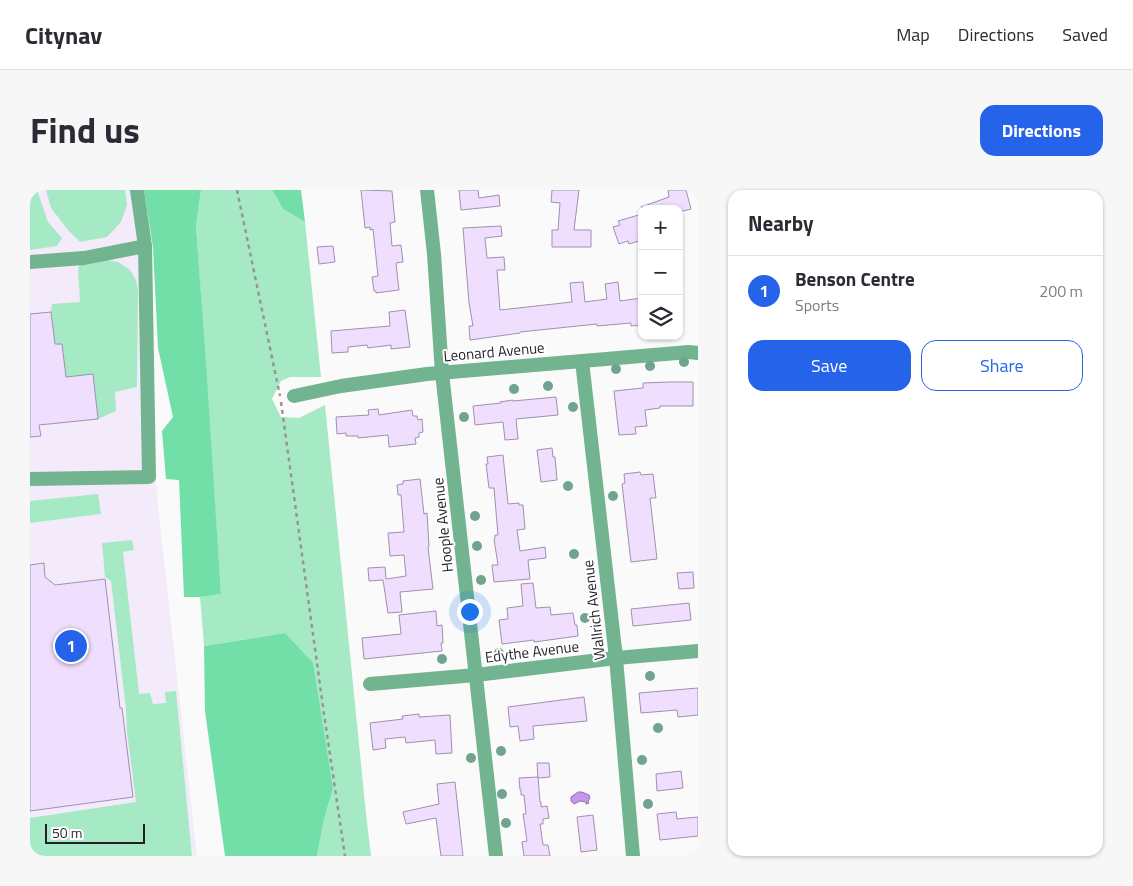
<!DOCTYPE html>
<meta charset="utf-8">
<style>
body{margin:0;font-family:"Titillium Web",sans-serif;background:#f7f7f7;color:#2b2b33}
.controls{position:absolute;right:15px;top:15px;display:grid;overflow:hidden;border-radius:10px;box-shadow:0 1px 4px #0004}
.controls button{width:45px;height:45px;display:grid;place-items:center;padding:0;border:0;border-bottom:1px solid #e1e1e2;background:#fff;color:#2b2b33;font:25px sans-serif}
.scale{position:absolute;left:15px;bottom:12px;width:100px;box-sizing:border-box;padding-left:5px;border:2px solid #241e29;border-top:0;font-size:14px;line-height:18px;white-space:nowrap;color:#241e29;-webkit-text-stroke:4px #fff;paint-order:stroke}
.you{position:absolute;left:439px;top:421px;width:18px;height:18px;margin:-12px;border:4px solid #fff;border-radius:50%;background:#1a73e8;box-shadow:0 0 0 8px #1a73e833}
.badge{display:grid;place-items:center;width:32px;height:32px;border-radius:50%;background:#2563eb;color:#fff;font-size:16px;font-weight:700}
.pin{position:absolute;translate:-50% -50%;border:2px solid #fff;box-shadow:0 1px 5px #0006}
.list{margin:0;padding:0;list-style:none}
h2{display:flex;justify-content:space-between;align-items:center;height:65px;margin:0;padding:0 20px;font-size:21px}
h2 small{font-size:16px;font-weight:400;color:#7c7c81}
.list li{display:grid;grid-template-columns:32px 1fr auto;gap:15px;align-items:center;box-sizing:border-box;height:70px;padding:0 20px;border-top:1px solid #e1e1e2}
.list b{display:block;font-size:19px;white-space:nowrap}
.list p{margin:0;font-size:16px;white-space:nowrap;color:#7c7c81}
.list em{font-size:16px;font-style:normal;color:#7c7c81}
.actions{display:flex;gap:10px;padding:15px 20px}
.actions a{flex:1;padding:11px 0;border:1px solid #2563eb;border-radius:15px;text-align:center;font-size:18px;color:#2563eb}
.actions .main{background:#2563eb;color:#fff}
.icon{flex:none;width:28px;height:28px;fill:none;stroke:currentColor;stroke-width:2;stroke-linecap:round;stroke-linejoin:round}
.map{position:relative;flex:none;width:668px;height:666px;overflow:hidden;border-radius:15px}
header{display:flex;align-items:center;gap:30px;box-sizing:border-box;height:70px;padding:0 25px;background:#fff;border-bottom:1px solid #e1e1e2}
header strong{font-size:24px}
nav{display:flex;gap:28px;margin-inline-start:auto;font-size:18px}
.intro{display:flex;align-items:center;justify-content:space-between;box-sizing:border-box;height:120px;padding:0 30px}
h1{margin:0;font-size:35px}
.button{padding:12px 22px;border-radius:15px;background:#2563eb;color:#fff;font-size:18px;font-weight:700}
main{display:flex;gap:30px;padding:0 30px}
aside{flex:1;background:#fff;border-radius:15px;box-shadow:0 1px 4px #0004}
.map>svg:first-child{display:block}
.built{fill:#f3ebfa}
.green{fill:#a6eac5}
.forest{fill:#72dfa8}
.water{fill:#c695ea;stroke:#9571b0}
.building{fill:#f0defe;stroke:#a090ae}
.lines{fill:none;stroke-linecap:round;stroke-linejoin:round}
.path{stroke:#979499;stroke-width:2.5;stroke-dasharray:4 4;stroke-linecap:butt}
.minor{stroke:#72b390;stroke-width:14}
.tree{fill:#70a390}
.labels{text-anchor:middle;stroke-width:4;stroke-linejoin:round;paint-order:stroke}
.street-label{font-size:15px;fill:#241e29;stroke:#fff}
</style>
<header>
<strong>Citynav</strong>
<nav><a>Map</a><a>Directions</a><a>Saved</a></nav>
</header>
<div class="intro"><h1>Find us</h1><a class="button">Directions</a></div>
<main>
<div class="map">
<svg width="668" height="666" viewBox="0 0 668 666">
<rect width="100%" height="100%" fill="#fafafa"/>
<path class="built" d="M0 0H106L128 316 167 666H0Z"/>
<g class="green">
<path d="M0 0H7L18 32 32 48 27 56 0 60Z"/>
<path d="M16 0H95L97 15 91 32 77 47 50 52 38 40 21 18Z"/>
<path d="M171 0H242L253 19 275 32 291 187H260L251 191 242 209 251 227 269 228 295 215 336 624 341 666H287L294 629 303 599 255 443 174 456 170 407 191 404 166 36Z"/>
<path d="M67 68 88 72 100 80 106 90 108 100 107 197 85 202 86 221 68 229 63 184 36 187 32 154H25L21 122 22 114 50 112 48 80 51 70Z"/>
<path d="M68 304 71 324 0 333V311Z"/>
<path d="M102 350 104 360 93 362 109 504 120 503 123 514 136 513 135 502 146 501 162 666H0V628L106 612 97 542 96 520 81 391 75 387 72 353Z"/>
</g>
<g class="forest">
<path d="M114 0H171L166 36 176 173 191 404 170 407H154L149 290 136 289 132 241 143 227 128 158 123 58Z"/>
<path d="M242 0H271L275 32 253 19Z"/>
<path d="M255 443 283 473 303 599 294 629 287 666H195L175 521 174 456Z"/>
</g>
<path class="water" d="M548 602H552L559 605 560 608 558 611 559 613 556 614V612L550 611 544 614 541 611V607Z"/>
<g class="building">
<path d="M331 0 362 1 365 32 360 33 362 56 371 55 373 72 366 73 369 100 346 103V101H344L342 87 348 86 343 39 340 40V37L335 38Z"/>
<path d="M429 0H448L449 8 469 5 470 16 431 20Z"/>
<path d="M522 0H549L544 40H561V57H522V40H528L530 13 521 12Z"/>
<path d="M638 0H656L661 19 649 22V19H612L611 17 639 7Z"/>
<path d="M612 24V46L608 48 609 51 599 54 598 51 589 54 583 37 590 35 588 31Z"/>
<path d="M471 36 472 46 455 48 457 68 474 67 475 80H467L470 120 542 112 540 93 553 92 555 112 577 109 575 94 588 92 590 111 612 108V135L601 136V133L567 136V134L490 142V143L440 150 439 136H443L439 113 433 38Z"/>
<path d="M303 56 305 72 289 74 287 57Z"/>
<path d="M375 120 380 157 361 159V155L338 158 337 155 318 157V162L302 163 301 141 360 136 359 122Z"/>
<path d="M21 122 25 154H32L36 187 63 184 68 229 9 235 11 246 0 247V124Z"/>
<path d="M640 192H663V216H630V218L615 220 617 236 605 237 606 244 589 245 584 201 613 198V193Z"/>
<path d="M526 207 528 225 486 229 488 249 475 250 473 232 445 235 443 216 471 213 470 212 483 210V211Z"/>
<path d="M348 219 349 225 382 220 383 226H387L388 230 392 229 393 242 389 243V247L385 248 386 254 359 257 358 245 328 248V246H316V243L307 244 306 227 339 225 338 220Z"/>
<path d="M522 258 523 267H525L527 290 511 292 507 260Z"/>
<path d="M473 265 478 314 489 313V315H493L495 339 487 340 490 361 515 357 516 368 498 370 500 389 464 392 462 375H468L464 349 465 348V345H468L464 298H459L456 274H458L457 267Z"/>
<path d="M610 282 611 285 623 284 626 308H620L627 369 601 372 592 294 595 293 594 284Z"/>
<path d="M390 289 394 324 397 323 399 357H398L403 399 370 402 372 422 358 423 353 390 339 391 338 378 355 377 356 389 376 386 374 365 360 366 358 343 374 342 371 305H368L367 295 373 294V291Z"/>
<path d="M14 373 15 387 25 395 75 389 90 518H92L103 607 0 621V375Z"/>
<path d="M663 382 664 398 649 399 647 383Z"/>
<path d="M503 393 506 418 520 417 521 425 543 423 545 435H547L548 446 504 452V450L472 454 469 430 478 429 477 418 493 416 491 394Z"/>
<path d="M659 413 661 430 603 436 601 419Z"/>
<path d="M406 421 407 436 412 435 413 453H411L412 461 334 469 332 448 371 444 369 425Z"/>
<path d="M668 498V525L648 527 647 520 611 523 609 503Z"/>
<path d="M554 507 557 531 503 536 504 549 490 551 488 536 480 537 478 517Z"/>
<path d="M389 524V527L420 525 422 563 406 564 405 550 376 553 375 547 355 549 356 558 343 560 340 533 373 529 372 526Z"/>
<path d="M507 573H519L520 587 508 588Z"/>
<path d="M651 581 653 598 627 601 626 584Z"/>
<path d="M508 587 510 612H511V617L517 616 519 628 513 629V634H510L513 655H518L520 666H494L492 652 497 651 493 624H496L494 605H491V600H490L489 588Z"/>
<path d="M425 592 433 666H411L406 628 376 634 373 622 409 614 407 594Z"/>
<path d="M646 622 647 629 668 627V646L630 650 627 624Z"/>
<path d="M563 625 567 660 551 662 547 627Z"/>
</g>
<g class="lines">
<g class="path">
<path d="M207 0 250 206"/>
<path d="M251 212 294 524 315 666"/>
</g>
<g class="minor">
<path d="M107 0 115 56"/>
<path d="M397 0 404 64 412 183 466 666"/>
<path d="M0 72 54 68 115 56 119 287 0 289"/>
<path d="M552 171 586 468 603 666"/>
<path d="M264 206 311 196 397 184 659 162 668 163"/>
<path d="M340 494 446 485 586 468 668 461"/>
</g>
</g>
<g class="tree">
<circle cx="654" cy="172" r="5"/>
<circle cx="620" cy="176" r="5"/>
<circle cx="586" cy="179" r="5"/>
<circle cx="518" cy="196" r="5"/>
<circle cx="484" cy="199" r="5"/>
<circle cx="543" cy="217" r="5"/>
<circle cx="434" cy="227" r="5"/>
<circle cx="538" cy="296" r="5"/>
<circle cx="583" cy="306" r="5"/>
<circle cx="445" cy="326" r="5"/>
<circle cx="447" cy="356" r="5"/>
<circle cx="544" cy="364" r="5"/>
<circle cx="451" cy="390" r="5"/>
<circle cx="555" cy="428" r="5"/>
<circle cx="469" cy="463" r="5"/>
<circle cx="412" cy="469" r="5"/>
<circle cx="620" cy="486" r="5"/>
<circle cx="628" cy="538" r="5"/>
<circle cx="471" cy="561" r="5"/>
<circle cx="441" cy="568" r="5"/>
<circle cx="612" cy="570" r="5"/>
<circle cx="472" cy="604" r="5"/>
<circle cx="618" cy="614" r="5"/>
<circle cx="476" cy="633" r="5"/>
</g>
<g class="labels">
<g class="street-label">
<text transform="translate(464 162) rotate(-5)" y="5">Leonard Avenue</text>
<text transform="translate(413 335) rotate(-96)" y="5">Hoople Avenue</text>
<text transform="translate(564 420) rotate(-97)" y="5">Wallrich Avenue</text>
<text transform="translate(502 462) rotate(-7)" y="5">Edythe Avenue</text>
</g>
</g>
</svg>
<div class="controls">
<button>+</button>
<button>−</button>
<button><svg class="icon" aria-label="layers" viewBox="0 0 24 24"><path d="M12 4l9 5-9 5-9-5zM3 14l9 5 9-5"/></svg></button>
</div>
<div class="scale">50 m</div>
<div class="you"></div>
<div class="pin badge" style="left:41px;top:456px">1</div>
</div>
<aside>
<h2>Nearby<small></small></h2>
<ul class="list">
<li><span class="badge">1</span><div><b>Benson Centre</b><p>Sports</p></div><em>200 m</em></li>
</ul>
<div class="actions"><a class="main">Save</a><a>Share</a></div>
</aside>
</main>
